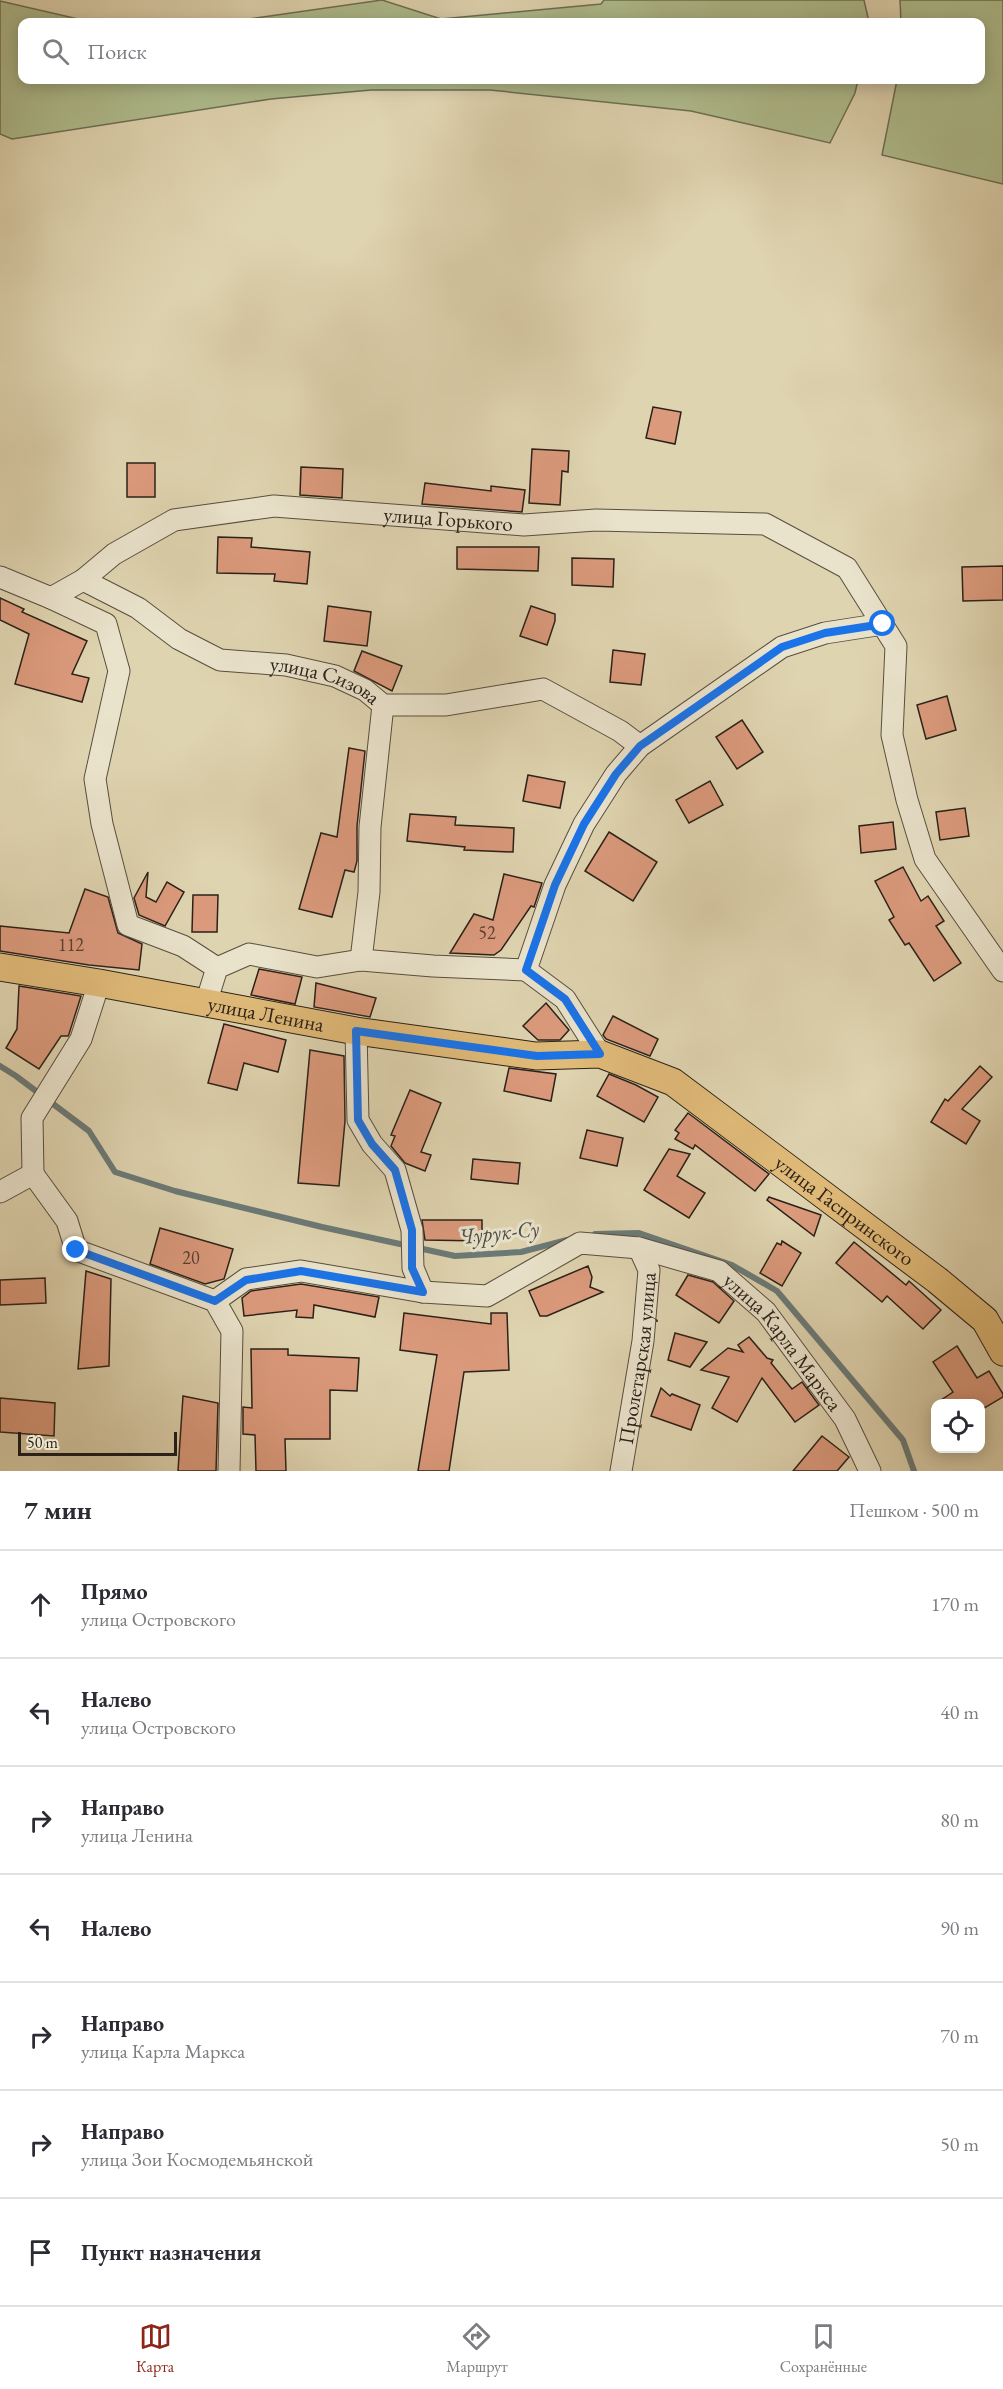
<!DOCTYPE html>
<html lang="ru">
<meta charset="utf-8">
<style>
body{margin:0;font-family:"EB Garamond",serif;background:#f2f2f3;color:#2b2b33}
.controls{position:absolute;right:18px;bottom:18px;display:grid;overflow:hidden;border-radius:12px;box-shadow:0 3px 15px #0003}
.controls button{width:54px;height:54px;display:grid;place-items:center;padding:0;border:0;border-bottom:2px solid #e1e1e2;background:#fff;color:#2b2b33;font:30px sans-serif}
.scale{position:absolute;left:18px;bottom:15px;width:159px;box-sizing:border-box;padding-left:6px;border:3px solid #2b2119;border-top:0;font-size:16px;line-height:21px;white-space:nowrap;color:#2b2119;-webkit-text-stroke:4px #eae3cc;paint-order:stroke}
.stop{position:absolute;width:18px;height:18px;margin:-14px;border:4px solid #1a73e8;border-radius:50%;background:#fff}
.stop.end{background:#1a73e8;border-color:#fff;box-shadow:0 2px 6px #0008}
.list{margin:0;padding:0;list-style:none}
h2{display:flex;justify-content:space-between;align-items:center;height:78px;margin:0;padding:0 24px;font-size:26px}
h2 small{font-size:20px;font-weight:400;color:#7c7c81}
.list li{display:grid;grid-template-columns:39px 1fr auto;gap:18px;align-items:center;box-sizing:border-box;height:108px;padding:0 24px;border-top:2px solid #e1e1e2}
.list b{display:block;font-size:22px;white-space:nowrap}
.list p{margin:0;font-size:20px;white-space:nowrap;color:#7c7c81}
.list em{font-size:20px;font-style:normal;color:#7c7c81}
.icon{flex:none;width:33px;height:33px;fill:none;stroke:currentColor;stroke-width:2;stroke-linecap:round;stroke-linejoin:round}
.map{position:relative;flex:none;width:1003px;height:1471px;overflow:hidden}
.search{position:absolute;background:#fff;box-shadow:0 3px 15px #0003;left:18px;right:18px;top:18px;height:66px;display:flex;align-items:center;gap:15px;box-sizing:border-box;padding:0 21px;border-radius:12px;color:#7c7c81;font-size:22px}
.sheet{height:834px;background:#fff}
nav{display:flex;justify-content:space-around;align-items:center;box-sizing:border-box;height:84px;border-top:2px solid #e1e1e2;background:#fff;font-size:16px;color:#7c7c81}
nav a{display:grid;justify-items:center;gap:3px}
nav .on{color:#8f2418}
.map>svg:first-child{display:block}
.green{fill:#afbd8e;stroke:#6d6f54;stroke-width:1.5}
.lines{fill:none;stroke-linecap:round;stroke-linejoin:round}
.stream{stroke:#6b7a77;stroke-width:6}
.building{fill:#db9a7c;stroke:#2b2119;stroke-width:1.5}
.minor-casing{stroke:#584e3f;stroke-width:23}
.major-casing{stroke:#2b2119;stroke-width:29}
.minor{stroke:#eae3cc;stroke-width:21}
.major{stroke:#e0ba78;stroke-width:27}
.route{stroke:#1a73e8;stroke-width:8}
.labels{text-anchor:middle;stroke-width:6;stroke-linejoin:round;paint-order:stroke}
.number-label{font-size:18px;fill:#573f32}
.street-label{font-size:21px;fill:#2b2119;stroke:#eae3cc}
.water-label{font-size:22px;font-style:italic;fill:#4b4e48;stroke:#eae3cc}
</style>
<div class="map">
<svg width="1003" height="1471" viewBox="0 0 1003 1471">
<rect width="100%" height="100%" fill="#dfd4b0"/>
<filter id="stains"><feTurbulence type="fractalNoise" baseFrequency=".00333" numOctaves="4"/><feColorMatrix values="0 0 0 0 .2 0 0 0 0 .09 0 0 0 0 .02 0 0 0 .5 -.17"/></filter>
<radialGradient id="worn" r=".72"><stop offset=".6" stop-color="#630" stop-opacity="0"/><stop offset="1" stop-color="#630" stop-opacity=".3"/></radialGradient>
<g class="green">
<path d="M382 0 441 19 601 4 604 0H864L869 22H227Z"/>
<path d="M900 0H1003V184L882 155 897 80H980V22H901Z"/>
<path d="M0 1 91 22H22V80H858L855 93 830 143 691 111 490 90H371L271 99 12 139 0 134Z"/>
</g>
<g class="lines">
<g class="stream">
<path d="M0 1066 16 1076 89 1131 115 1172 175 1191 322 1227 455 1256 521 1252 567 1240"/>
<path d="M595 1234 639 1233 732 1265 777 1291 903 1440 914 1471"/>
</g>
</g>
<g class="building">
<path d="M653 407 681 412 675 444 646 438Z"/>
<path d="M532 449 569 451 568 472 562 471 560 505 529 503Z"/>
<rect x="127" y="463" width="28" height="34"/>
<path d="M301 467 343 469 342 498 300 495Z"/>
<path d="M425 483 491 491V486L525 490 522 512 422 504Z"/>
<path d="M218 537 252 538 251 547 310 552 307 584 274 581 275 574 217 573Z"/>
<path d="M457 547H539L538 571 457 569Z"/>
<path d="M572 558 614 559 613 587 572 585Z"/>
<path d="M1003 566V600L963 601 962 567Z"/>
<path d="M0 598 24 609 22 612 87 641 72 674 89 678 82 702 15 684 29 634 0 620Z"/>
<path d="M328 606 371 612 367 646 324 641Z"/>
<path d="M531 606 555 614V621L547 645 520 636Z"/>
<path d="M613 650 645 654 641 685 610 682Z"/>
<path d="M362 651 402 666 392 691 354 671Z"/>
<path d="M947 696 956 730 926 739 917 705Z"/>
<path d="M742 720 763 752 737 769 716 737Z"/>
<path d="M349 748 365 751 357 826V861L354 872 345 870 332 917 299 909 321 833 337 837Z"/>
<path d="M528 775 565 782 560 808 523 801Z"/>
<path d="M710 781 723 805 689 823 676 800Z"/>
<path d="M965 808 969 836 940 840 936 812Z"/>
<path d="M410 814 456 817 455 825 514 828 513 852 464 850 465 847 407 841Z"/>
<path d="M893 822 896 849 861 853 859 826Z"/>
<path d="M609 832 657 862 633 901 585 871Z"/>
<path d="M903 867 921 901 928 896 944 921 936 926 961 963 934 981 909 943 905 945 889 920 894 917 875 881Z"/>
<path d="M148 872 146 897 156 902 167 882 184 892 165 926 139 915 134 898Z"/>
<path d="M504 874 542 883 534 907 531 906 501 950 494 955 450 953 474 914 493 920Z"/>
<path d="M85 889 108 897 118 933 142 944 139 970 89 965 0 951V926L69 933Z"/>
<path d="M193 895H218L217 932H192Z"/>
<path d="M259 969 302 977 295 1004 251 995Z"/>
<path d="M316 983 376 998 370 1017 314 1007Z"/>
<path d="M19 986 81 996 69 1034 68 1036H61L39 1069 6 1048 17 1029Z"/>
<path d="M546 1003 569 1030 560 1040H538L523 1026Z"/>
<path d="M613 1016 658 1039 650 1056 606 1039 603 1035Z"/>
<path d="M224 1024 286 1040 278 1072 244 1063 237 1090 208 1083Z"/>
<path d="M310 1050 344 1056 345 1121 339 1186 298 1183Z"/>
<path d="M980 1066 992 1077 962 1109 980 1121 966 1144 931 1122 945 1099 948 1101Z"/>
<path d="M509 1068 556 1074 551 1101 504 1091Z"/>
<path d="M609 1074 636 1085 658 1097 644 1122 597 1096Z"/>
<path d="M410 1090 441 1103 421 1152 431 1155 425 1171 405 1163 391 1146 395 1136 391 1135Z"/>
<path d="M688 1113 769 1174 755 1191 695 1145 693 1149 675 1139 679 1133 675 1130Z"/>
<path d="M587 1130 623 1138 617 1166 580 1158Z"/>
<path d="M669 1149 690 1154 677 1176 705 1193 689 1218 644 1190Z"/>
<path d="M473 1159 520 1163 518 1184 471 1179Z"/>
<path d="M769 1197 821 1215 814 1236 767 1200Z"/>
<path d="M422 1220H482V1241L425 1240Z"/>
<path d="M160 1228 233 1249 224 1279 205 1284 150 1264Z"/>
<path d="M782 1241 801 1253 782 1286 760 1273 777 1243 781 1245Z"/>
<path d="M854 1242 906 1285 909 1281 941 1310 923 1329 887 1296 882 1302 836 1263Z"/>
<path d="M588 1266 592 1277 590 1287 603 1292 547 1316H540L529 1291Z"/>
<path d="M86 1271 111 1279 109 1366 78 1369Z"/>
<path d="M688 1275 713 1282 734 1301 719 1323 676 1295Z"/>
<path d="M45 1278 46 1303 0 1305V1280Z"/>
<path d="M301 1284 379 1297 375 1317 314 1305 313 1318 296 1317 297 1310 244 1316 242 1298 251 1291Z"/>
<path d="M404 1313 491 1324V1313H507L509 1370 464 1372 449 1471H418L437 1355 400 1350Z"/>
<path d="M675 1333 707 1342 690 1367 668 1360Z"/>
<path d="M749 1337 767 1358 773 1360 771 1363 792 1389 802 1382 819 1405 795 1422 762 1378 737 1422 712 1408 729 1377 701 1370 728 1348 743 1352 738 1345Z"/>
<path d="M957 1346 977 1378 989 1371 1003 1394V1397L981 1410V1404H935L953 1392 933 1362Z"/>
<path d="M251 1349H288V1355L359 1358 357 1391 330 1390V1439H285L286 1471H256L255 1435 243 1434V1407L252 1408Z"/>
<path d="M661 1388 670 1396 672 1394 700 1405 691 1430 651 1416Z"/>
<path d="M183 1396 218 1403 216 1471H178Z"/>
<path d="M0 1398 55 1403 54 1436 0 1432Z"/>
<path d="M822 1436 849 1457 837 1471H793Z"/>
</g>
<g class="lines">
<defs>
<g id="minor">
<path id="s1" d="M0 577 51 598 83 580 114 554 174 520 274 506 524 525 596 520 765 524 847 568 896 646 892 735 907 800 925 859 1003 971"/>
<path id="s2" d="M83 580 138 608 179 639 220 660 286 665 335 676 365 690 383 705H446L543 689 620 731 640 746"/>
<path d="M51 598 106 624 119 671 95 779 102 824 128 925 183 946 217 968"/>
<path d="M361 960 369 892 370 827 383 705"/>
<path d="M206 1003 217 968 249 954 317 967 361 960 433 966 526 970"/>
<path d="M356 1031 358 1120 372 1144 395 1170 412 1230 413 1268 423 1292"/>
<path d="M600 1054 565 999 526 970 555 885 584 824 616 774 640 746 782 647 825 633 883 624"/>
<path d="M33 1174 67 1221 76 1250 215 1301 232 1331 229 1471"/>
<path d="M33 1174 32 1118 81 1039 99 983"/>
<path d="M0 1192 33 1174"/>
<path id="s3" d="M215 1301 246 1279 301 1271 423 1292 487 1296 580 1243 639 1248 719 1271 766 1312 845 1419 870 1471"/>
<path id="s4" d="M621 1471 643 1341 649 1270 639 1248"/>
</g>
<g id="major">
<path id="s5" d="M0 967 99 983 356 1031 536 1056 600 1054 673 1082 937 1280 985 1320 1003 1352"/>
</g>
</defs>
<use href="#minor" class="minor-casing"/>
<use href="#major" class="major-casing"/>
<use href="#minor" class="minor"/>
<use href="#major" class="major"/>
</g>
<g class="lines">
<path class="route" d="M76 1250 215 1301 246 1280 301 1271 423 1292 412 1268V1230L395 1170 372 1144 358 1120 356 1031 537 1056 600 1054 565 999 526 970 555 885 584 824 616 774 640 746 782 647 825 633 883 624"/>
</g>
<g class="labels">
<g class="number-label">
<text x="487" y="939">52</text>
<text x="71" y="951">112</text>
<text x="191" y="1264">20</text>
</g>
<g class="street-label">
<text dy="7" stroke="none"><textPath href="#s1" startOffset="477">улица Горького</textPath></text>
<text dy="7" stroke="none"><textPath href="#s2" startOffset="267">улица Сизова</textPath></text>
<text dy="7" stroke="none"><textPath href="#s5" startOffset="270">улица Ленина</textPath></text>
<text dy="7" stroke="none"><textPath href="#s5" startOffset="900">улица Гаспринского</textPath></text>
<text dy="7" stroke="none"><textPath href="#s3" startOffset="627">улица Карла Маркса</textPath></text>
<text dy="7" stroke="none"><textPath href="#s4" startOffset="114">Пролетарская улица</textPath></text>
</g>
<g class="water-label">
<text transform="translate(499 1232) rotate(-6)" y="8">Чурук-Су</text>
</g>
</g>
<rect width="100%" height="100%" filter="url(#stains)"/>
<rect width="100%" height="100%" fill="url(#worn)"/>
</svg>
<div class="controls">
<button><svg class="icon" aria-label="locate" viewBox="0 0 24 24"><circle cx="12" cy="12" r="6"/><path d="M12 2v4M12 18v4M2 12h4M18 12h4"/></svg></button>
</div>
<div class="scale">50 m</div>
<div class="stop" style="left:883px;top:624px"></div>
<div class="stop end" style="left:76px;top:1250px"></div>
<div class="search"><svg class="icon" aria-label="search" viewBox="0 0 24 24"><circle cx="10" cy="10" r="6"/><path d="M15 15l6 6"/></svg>Поиск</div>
</div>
<section class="sheet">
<h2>7 мин<small>Пешком · 500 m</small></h2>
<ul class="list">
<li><svg class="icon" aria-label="ahead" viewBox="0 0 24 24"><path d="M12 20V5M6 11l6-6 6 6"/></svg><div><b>Прямо</b><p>улица Островского</p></div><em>170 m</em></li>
<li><svg class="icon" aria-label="left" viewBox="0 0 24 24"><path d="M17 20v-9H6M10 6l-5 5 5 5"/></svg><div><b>Налево</b><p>улица Островского</p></div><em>40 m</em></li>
<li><svg class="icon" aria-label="right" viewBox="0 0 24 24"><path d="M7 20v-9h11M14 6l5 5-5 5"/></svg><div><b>Направо</b><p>улица Ленина</p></div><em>80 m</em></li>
<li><svg class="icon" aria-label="left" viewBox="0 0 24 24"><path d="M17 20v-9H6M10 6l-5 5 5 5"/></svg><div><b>Налево</b></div><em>90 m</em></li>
<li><svg class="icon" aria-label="right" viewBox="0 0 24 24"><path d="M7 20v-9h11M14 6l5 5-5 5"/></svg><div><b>Направо</b><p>улица Карла Маркса</p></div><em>70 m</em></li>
<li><svg class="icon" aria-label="right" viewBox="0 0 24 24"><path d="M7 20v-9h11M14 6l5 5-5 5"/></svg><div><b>Направо</b><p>улица Зои Космодемьянской</p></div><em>50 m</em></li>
<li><svg class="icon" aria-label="arrive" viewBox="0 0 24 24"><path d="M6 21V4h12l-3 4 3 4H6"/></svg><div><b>Пункт назначения</b></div></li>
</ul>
</section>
<nav>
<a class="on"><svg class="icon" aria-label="map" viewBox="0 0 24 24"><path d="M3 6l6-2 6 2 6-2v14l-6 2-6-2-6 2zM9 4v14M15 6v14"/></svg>Карта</a>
<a><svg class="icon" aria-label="directions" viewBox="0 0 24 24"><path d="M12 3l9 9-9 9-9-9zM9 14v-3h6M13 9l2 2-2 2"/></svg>Маршрут</a>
<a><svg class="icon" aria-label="saved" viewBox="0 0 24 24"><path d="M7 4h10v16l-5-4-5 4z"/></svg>Сохранённые</a>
</nav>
